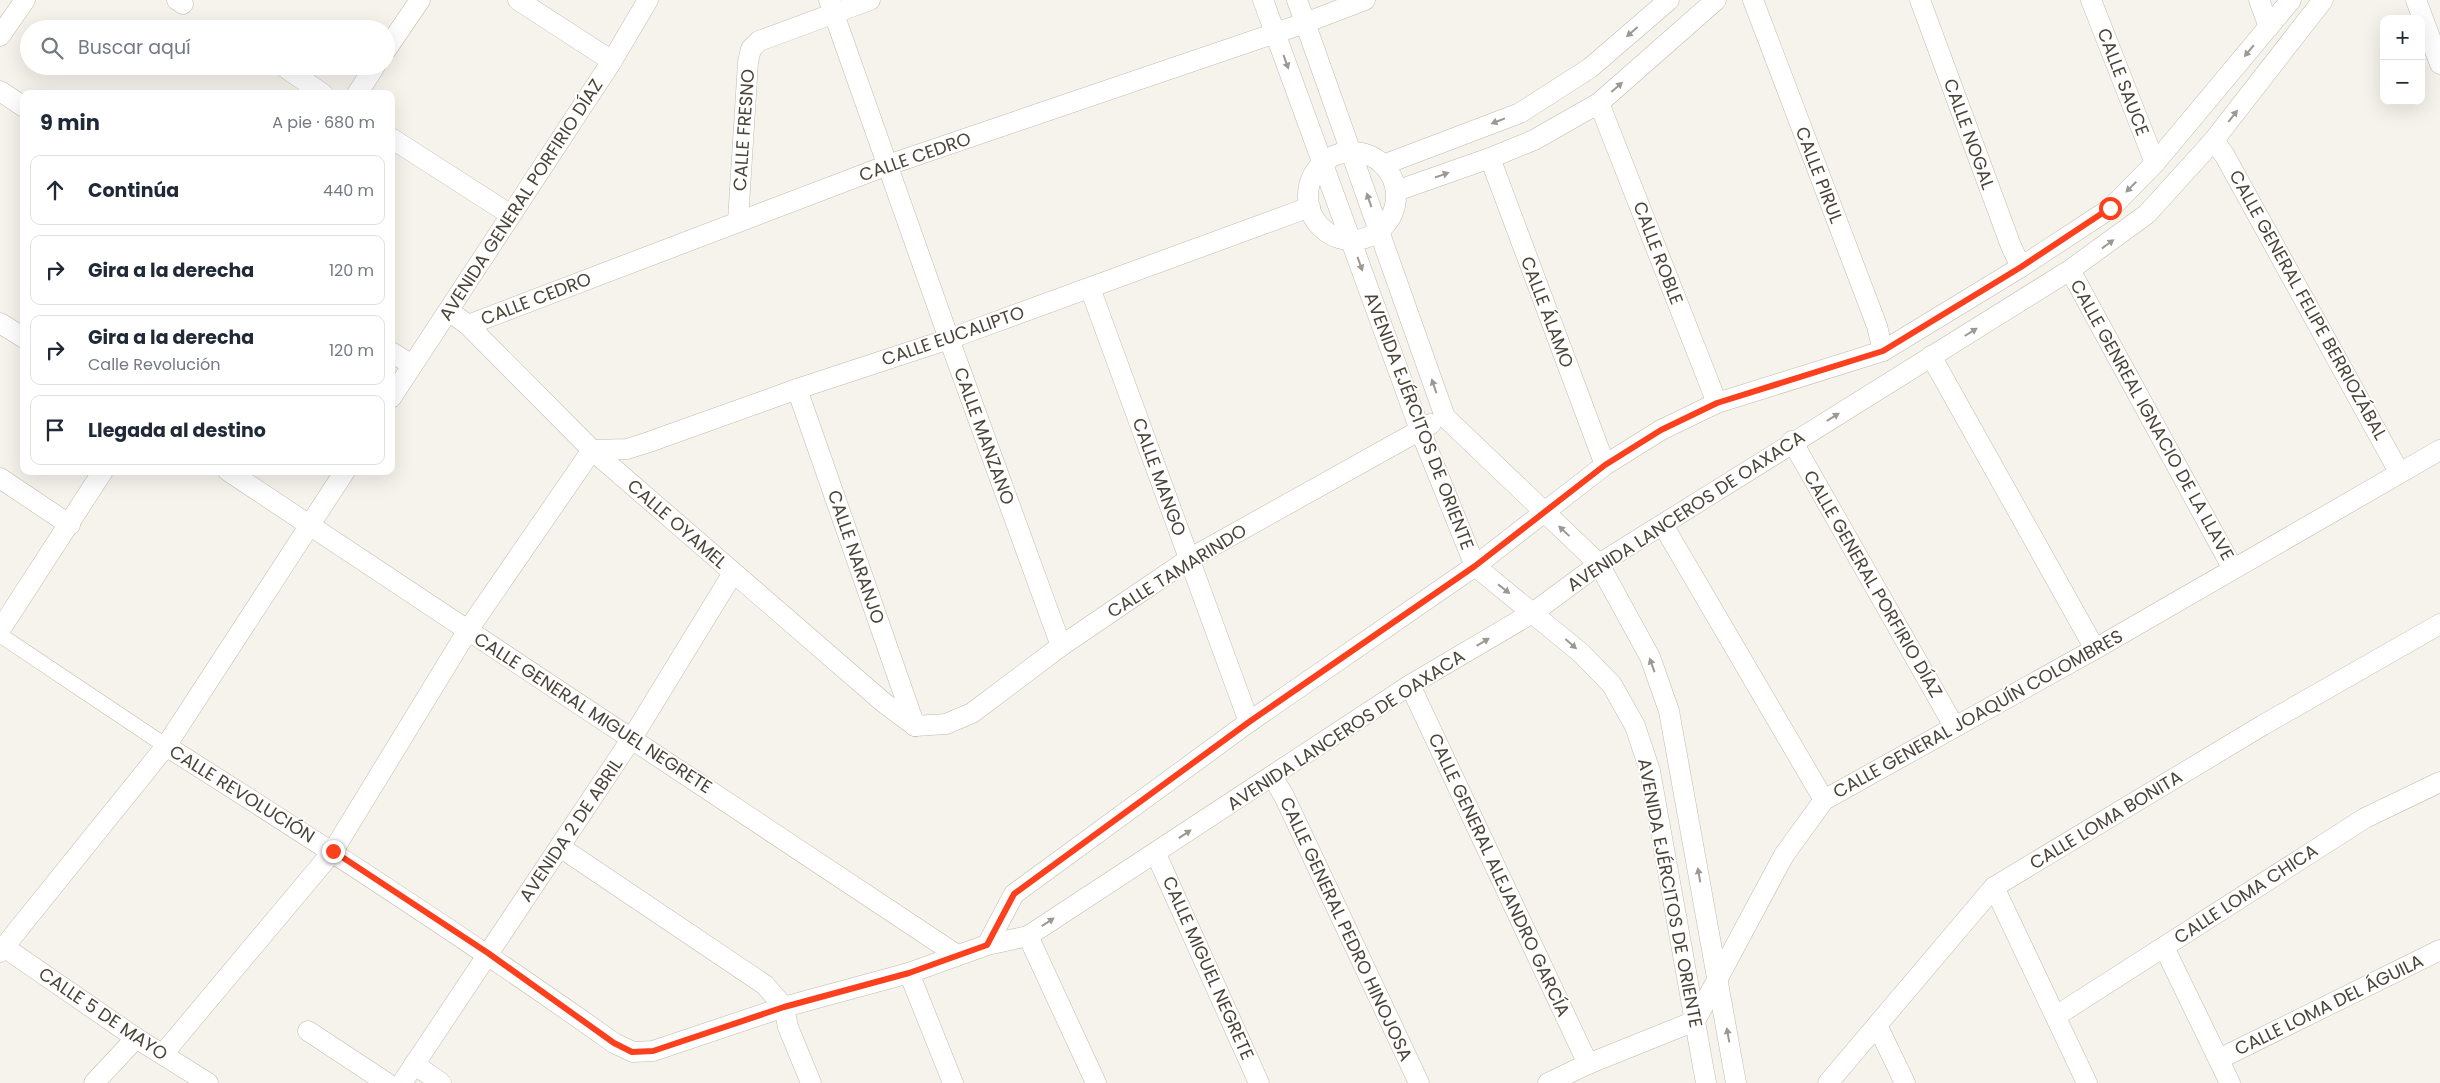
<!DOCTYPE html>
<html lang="es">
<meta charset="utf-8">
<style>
body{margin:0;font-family:Poppins,sans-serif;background:#f6f6f7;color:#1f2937}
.controls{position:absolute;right:15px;top:15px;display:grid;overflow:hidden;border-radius:10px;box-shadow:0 5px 20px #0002}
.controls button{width:45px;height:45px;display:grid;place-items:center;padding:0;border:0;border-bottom:1px solid #e0e1e3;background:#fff;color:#1f2937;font:25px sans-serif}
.stop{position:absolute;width:15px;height:15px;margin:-11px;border:4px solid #fc3f1d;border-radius:50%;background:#fff}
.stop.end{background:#fc3f1d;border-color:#fff;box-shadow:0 1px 5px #0008}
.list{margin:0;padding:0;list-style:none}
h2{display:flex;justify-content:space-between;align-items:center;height:65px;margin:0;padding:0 20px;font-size:21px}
h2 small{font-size:16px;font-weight:400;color:#747a83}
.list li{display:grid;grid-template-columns:32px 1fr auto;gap:15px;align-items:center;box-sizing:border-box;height:70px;margin:0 10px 10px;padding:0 10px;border:1px solid #e0e1e3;border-radius:10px}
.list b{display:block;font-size:19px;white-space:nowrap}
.list p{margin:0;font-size:16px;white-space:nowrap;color:#747a83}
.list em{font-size:16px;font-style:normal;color:#747a83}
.icon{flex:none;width:28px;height:28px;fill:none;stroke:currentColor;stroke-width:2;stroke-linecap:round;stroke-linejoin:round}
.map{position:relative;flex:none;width:2440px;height:1083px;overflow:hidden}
.search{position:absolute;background:#fff;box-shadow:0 5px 20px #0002;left:20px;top:20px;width:375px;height:55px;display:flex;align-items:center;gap:12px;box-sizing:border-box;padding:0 18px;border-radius:28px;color:#747a83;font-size:19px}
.panel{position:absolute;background:#fff;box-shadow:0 5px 20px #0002;left:20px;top:90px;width:375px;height:385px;border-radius:10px}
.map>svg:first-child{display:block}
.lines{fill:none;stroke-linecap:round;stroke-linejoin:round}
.pedestrian-casing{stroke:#c2bbae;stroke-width:16}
.minor-casing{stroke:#c2bbae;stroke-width:21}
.pedestrian{stroke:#fff;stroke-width:15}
.minor{stroke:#fff;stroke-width:20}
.oneway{fill:#9c9892}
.route{stroke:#fc3f1d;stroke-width:6}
.labels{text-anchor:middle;stroke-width:4;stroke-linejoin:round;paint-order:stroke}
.street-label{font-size:18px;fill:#4b4439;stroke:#fff}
</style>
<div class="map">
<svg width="2440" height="1083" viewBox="0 0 2440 1083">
<rect width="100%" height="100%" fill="#f6f3ec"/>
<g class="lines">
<defs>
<path id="pedestrian" d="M0 635 166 746"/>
<g id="minor">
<path d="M177 0 183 4"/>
<path d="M518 0 612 61"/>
<path d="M829 0 949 339 1061 646"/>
<path d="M1263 0 1420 430 1475 566 1581 653 1612 685 1635 726 1650 771 1706 1083"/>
<path d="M1297 0 1445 417 1599 564 1650 657 1669 711 1736 1083"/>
<path d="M1753 0 1877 326 1883 351"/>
<path d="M1920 0 2011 246 2021 267"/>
<path d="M2091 0 2155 163"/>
<path d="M2259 0 2269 27"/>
<path d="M2416 0 2440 64"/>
<path d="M0 36 25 0"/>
<path d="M386 50 420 0"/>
<path d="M283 66 323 94"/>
<path d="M0 91 24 107"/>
<path d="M357 94 375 66"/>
<path d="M1599 103 1717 403"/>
<path d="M391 138 511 215"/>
<path d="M2214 140 2225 156 2399 472"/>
<circle cx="1352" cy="196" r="44"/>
<path d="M1490 158 1605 465"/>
<path d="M1383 165 1520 113 1590 68 1669 0"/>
<path d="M1396 191 1490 158 1534 140 1599 103 1716 0"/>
<path d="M738 221 748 62 751 49 759 41 870 0"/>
<path d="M2070 270 2233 569"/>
<path d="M1090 288 1249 722"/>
<path d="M449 311 468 325 592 450 883 702 915 726"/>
<path d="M0 323 24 338"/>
<path d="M468 325 888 165 1305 23 1365 0"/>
<path d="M391 352 412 365"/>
<path d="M1931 356 2095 649"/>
<path d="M797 389 915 726"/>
<path d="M391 398 612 61 648 0"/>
<path d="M1792 441 1954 726"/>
<path d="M228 471 957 955"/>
<path d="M0 478 70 525"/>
<path d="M1663 525 1824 800"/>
<path d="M0 630 103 471"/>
<path d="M1410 685 1588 1064"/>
<path d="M915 726 946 724 972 713 1061 646 1189 559 1431 424"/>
<path d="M166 746C318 842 468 939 614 1043L633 1052 653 1051 784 1007 909 973 987 945 1028 936 1410 685 1534 612 1599 564 2070 270 2147 214 2214 140 2323 0"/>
<path d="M1272 776 1284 796 1419 1083"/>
<path d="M560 847 765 985 784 1007 788 1027 811 1083"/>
<path d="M1156 854 1259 1083"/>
<path d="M1994 887 2087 1083"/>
<path d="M1028 936 1096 1083"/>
<path d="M987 945 1014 894 1249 722 1475 566 1605 465 1661 430 1717 403 1883 351 2021 267 2111 208 2155 163 2291 0"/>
<path d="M4 947 136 1038 208 1083"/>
<path d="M2164 947 2230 1083"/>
<path d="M0 952 166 746 345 471"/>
<path d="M909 973 953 1083"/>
<path d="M2056 1016 2365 818 2440 782"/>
<path d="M1877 1025 1905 1083"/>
<path d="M308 1031 387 1083"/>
<path d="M163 1054 333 851 468 630 592 450 627 449 649 442 797 389 949 339 1310 207"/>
<path d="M2219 1059 2440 950"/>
<path d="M414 1064 441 1083"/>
<path d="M94 1083 136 1038"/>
<path d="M402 1083 632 738 733 573"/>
<path d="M1548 1083 1588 1064 1695 1021 1784 855 1824 800 2095 649 2440 450"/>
<path d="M1828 1083 1994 887 2263 725 2440 624"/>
</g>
</defs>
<use href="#pedestrian" class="pedestrian-casing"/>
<use href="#minor" class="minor-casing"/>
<use href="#pedestrian" class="pedestrian"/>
<use href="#minor" class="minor"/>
</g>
<defs><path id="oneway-solid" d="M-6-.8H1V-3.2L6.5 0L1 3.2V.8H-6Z" transform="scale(1.25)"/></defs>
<g class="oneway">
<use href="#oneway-solid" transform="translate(1632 32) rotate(139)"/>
<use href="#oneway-solid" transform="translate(2249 51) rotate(130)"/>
<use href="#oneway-solid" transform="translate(1286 62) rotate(70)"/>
<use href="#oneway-solid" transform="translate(1617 87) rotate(-41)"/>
<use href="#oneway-solid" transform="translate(2233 116) rotate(-52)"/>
<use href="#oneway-solid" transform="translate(1498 121) rotate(159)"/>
<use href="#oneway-solid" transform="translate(1442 175) rotate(-19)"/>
<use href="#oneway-solid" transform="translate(2131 187) rotate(135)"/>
<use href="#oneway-solid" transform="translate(1369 200) rotate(-109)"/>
<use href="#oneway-solid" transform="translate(2108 244) rotate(-36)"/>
<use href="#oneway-solid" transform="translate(1360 264) rotate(70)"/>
<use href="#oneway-solid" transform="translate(1971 332) rotate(-32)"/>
<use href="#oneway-solid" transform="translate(1434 386) rotate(-109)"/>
<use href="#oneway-solid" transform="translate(1833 417) rotate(-32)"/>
<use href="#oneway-solid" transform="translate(1564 531) rotate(-137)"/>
<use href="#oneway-solid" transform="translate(1504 589) rotate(38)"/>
<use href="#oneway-solid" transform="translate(1483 642) rotate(-31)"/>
<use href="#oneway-solid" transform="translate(1571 644) rotate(41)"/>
<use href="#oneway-solid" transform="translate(1652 665) rotate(-110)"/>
<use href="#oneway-solid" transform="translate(1185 834) rotate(-34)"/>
<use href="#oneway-solid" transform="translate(1699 875) rotate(-100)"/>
<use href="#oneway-solid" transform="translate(1048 922) rotate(-33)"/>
<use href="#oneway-solid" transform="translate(1728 1035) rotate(-100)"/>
</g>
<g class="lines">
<path class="route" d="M333 851 488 953 614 1043 632 1052 653 1051 784 1007 909 973 987 945 1014 894 1249 722 1475 566 1605 465 1661 430 1717 403 1883 351 2021 267 2110 208"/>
</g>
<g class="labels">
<g class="street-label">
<text transform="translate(2123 82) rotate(69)" y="6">CALLE SAUCE</text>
<text transform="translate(744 130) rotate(-86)" y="6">CALLE FRESNO</text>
<text transform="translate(1969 134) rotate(70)" y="6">CALLE NOGAL</text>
<text transform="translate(915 157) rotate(-19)" y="6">CALLE CEDRO</text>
<text transform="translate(1819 175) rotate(69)" y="6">CALLE PIRUL</text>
<text transform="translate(521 200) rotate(-57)" y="6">AVENIDA GENERAL PORFIRIO DÍAZ</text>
<text transform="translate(1658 253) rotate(69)" y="6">CALLE ROBLE</text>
<text transform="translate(536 299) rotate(-21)" y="6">CALLE CEDRO</text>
<text transform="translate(2308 305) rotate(61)" y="6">CALLE GENERAL FELIPE BERRIOZÁBAL</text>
<text transform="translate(1547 312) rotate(69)" y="6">CALLE ÁLAMO</text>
<text transform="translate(953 336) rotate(-19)" y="6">CALLE EUCALIPTO</text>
<text transform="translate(2152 420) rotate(61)" y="6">CALLE GENREAL IGNACIO DE LA LLAVE</text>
<text transform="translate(1419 421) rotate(69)" y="6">AVENIDA EJÉRCITOS DE ORIENTE</text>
<text transform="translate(984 436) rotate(70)" y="6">CALLE MANZANO</text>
<text transform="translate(1159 477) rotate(70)" y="6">CALLE MANGO</text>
<text transform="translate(1686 511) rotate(-33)" y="6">AVENIDA LANCEROS DE OAXACA</text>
<text transform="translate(677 524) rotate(41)" y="6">CALLE OYAMEL</text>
<text transform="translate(856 557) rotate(71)" y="6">CALLE NARANJO</text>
<text transform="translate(1177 571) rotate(-32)" y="6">CALLE TAMARINDO</text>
<text transform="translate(1873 584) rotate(60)" y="6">CALLE GENERAL PORFIRIO DÍAZ</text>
<text transform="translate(593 713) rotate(33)" y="6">CALLE GENERAL MIGUEL NEGRETE</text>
<text transform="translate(1978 714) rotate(-29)" y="6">CALLE GENERAL JOAQUÍN COLOMBRES</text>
<text transform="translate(1346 730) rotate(-33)" y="6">AVENIDA LANCEROS DE OAXACA</text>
<text transform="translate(242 794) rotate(32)" y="6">CALLE REVOLUCIÓN</text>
<text transform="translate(2106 820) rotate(-31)" y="6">CALLE LOMA BONITA</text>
<text transform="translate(571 830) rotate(-56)" y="6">AVENIDA 2 DE ABRIL</text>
<text transform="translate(1499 875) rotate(65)" y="6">CALLE GENERAL ALEJANDRO GARCÍA</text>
<text transform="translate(1670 893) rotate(79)" y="6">AVENIDA EJÉRCITOS DE ORIENTE</text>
<text transform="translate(2246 894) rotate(-33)" y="6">CALLE LOMA CHICA</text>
<text transform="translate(1346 929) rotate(65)" y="6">CALLE GENERAL PEDRO HINOJOSA</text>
<text transform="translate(1208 968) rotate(66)" y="6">CALLE MIGUEL NEGRETE</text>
<text transform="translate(2329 1005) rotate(-26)" y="6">CALLE LOMA DEL ÁGUILA</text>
<text transform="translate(103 1014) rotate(34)" y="6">CALLE 5 DE MAYO</text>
</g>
</g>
</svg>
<div class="controls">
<button>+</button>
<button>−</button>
</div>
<div class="stop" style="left:2110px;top:208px"></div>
<div class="stop end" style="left:333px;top:851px"></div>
<div class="search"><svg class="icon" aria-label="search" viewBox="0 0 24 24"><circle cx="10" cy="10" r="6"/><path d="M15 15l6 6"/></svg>Buscar aquí</div>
<section class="panel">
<h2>9 min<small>A pie · 680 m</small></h2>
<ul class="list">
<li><svg class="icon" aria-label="ahead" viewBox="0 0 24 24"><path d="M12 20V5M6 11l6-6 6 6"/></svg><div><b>Continúa</b></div><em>440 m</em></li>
<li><svg class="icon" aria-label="right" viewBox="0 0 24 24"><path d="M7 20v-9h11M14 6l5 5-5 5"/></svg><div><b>Gira a la derecha</b></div><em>120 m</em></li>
<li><svg class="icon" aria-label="right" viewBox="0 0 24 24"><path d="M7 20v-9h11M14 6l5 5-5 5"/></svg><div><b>Gira a la derecha</b><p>Calle Revolución</p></div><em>120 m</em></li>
<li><svg class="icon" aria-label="arrive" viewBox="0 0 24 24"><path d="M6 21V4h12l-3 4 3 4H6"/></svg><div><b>Llegada al destino</b></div></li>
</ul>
</section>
</div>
